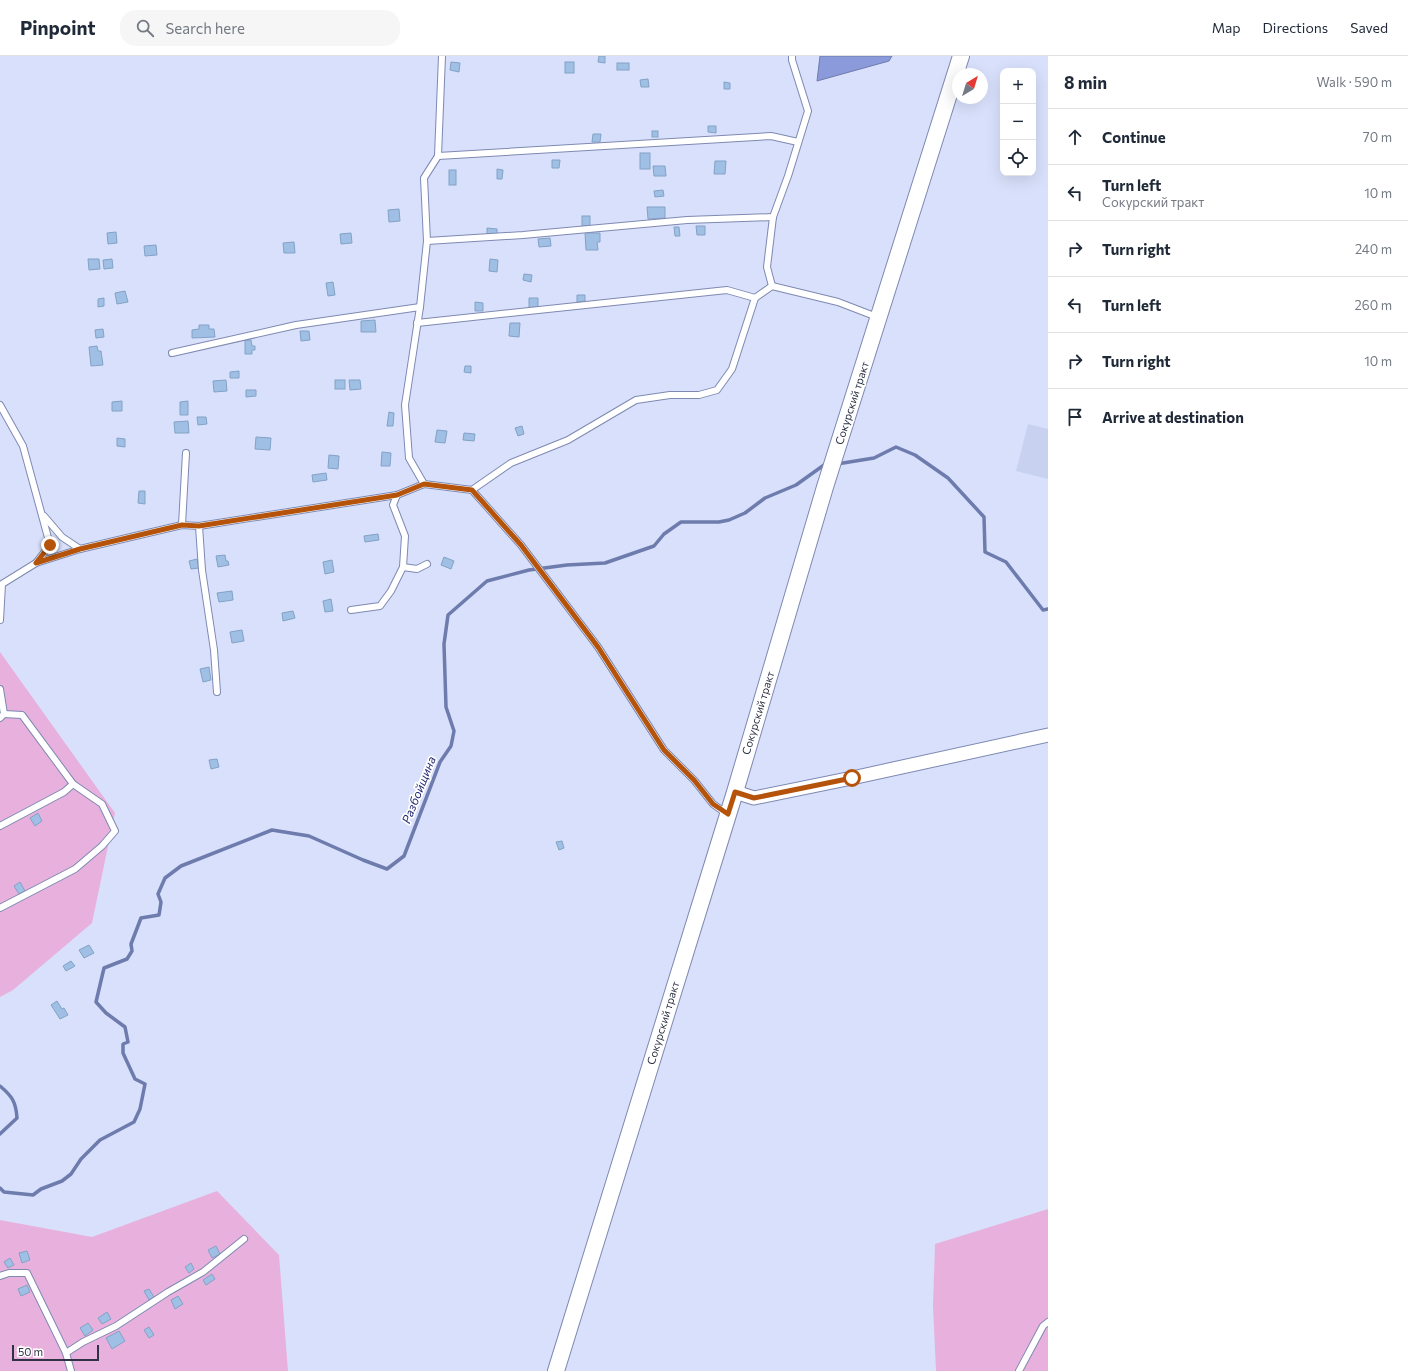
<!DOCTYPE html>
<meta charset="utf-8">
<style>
body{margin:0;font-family:Commissioner,sans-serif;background:#f6f6f7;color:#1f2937}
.controls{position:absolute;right:12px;top:12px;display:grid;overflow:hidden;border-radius:8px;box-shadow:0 4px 16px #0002}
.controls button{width:36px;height:36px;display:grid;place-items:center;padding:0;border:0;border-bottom:1px solid #e0e1e3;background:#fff;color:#1f2937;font:20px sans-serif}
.compass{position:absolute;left:952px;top:12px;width:36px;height:36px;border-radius:50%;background:#fff;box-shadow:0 4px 16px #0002;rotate:38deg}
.scale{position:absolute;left:12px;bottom:10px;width:87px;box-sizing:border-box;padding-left:4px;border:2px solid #2e3244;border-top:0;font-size:11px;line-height:14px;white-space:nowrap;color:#2e3244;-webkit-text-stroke:3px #fff;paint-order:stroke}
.stop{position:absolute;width:12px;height:12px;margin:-9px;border:3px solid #b45309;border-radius:50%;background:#fff}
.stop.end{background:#b45309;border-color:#fff;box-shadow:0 1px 4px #0008}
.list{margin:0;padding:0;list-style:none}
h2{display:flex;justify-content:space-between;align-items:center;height:52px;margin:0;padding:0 16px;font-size:17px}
h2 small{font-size:13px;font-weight:400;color:#747a83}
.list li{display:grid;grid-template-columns:26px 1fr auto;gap:12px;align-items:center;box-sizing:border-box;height:56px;padding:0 16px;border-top:1px solid #e0e1e3}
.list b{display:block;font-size:15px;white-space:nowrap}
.list p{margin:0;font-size:13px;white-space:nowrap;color:#747a83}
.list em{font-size:13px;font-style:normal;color:#747a83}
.icon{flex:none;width:22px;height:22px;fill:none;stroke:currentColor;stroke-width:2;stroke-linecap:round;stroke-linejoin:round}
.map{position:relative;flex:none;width:1048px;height:1315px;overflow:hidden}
header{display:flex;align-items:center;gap:24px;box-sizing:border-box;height:56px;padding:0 20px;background:#fff;border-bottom:1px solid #e0e1e3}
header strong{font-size:19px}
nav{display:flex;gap:22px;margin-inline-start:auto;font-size:14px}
.search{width:280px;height:36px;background:#f6f6f7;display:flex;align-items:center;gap:10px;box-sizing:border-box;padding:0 14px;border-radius:16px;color:#747a83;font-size:15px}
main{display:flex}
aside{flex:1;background:#fff}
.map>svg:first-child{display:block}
.built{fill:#c9d1f0}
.green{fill:#e8b1dd}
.water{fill:#8a9ada;stroke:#6e7bad}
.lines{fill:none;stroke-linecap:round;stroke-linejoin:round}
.stream{stroke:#6e7bad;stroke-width:3.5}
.building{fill:#9fbfe4;stroke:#83a2c6}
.service-casing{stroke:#7e89b2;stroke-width:8}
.minor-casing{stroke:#7e89b2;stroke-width:15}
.tertiary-casing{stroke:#7e89b2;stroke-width:18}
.service{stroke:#fff;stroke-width:6}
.minor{stroke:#fff;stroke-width:13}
.tertiary{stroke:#fff;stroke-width:16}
.route{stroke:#b45309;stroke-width:5}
.labels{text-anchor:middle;stroke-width:3.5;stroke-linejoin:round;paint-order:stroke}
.street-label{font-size:11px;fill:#2e3244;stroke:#fff}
.water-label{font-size:12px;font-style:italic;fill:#232a74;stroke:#fff}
</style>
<header>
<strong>Pinpoint</strong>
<div class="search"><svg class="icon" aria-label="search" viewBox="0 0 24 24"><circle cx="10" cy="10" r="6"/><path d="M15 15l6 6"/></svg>Search here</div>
<nav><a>Map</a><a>Directions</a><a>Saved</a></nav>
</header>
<main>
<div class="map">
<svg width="1048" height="1315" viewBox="0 0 1048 1315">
<rect width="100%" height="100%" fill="#d8e0fb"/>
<path class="built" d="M1028 368 1048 373V423L1016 415Z"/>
<g class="green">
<path d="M0 596 115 757 92 867 13 934 0 941Z"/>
<path d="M217 1135 279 1199 288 1315H0V1164L92 1181Z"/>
<path d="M1048 1153V1315H936L933 1250 935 1188Z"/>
</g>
<path class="water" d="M820 0H892L889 5 817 25Z"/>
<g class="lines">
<g class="stream">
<path d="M837 408 874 402 896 391 915 399 948 422 984 461 985 496 1006 506 1043 554 1048 553"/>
<path d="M0 1030C12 1040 16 1046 17 1062L0 1078"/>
<path d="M0 1132 4 1136 33 1139 41 1133 62 1125 71 1118 81 1103 100 1084 134 1066 140 1053 145 1028 135 1023 123 997V988L128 986 125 971 106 957 96 946 104 912 127 903 132 895 131 888 141 862 159 859 161 846 158 838 165 822 181 810 272 774 309 780 363 804 387 813 404 800 440 706 451 690 454 675 446 651 444 588 448 559 487 525 529 514 567 509 605 507 654 490 664 478 681 466H719L729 464 745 457 765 442 796 429 824 409H827"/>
</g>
</g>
<g class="building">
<path d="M599 0H605V7L598 6Z"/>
<path d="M451 6 460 7 459 16 450 14Z"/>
<rect x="565" y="6" width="9" height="11"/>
<rect x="617" y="7" width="12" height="7"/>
<path d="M648 23 649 31H641L640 24Z"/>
<path d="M724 26 730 27V33H724Z"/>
<path d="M708 70H716V77L708 76Z"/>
<rect x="652" y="75" width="6" height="6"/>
<path d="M593 78H601L600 86H592Z"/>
<rect x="640" y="97" width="10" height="16"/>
<path d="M552 104H560L559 112H552Z"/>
<path d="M715 105H726L725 118H714Z"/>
<path d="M653 110H665L666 120H654Z"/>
<path d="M497 113 503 114 502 123H497Z"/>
<rect x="449" y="114" width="7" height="15"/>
<path d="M663 134 664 140 655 141 654 135Z"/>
<path d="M647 151H665V162L648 163Z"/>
<path d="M399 153 400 165 389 166 388 154Z"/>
<rect x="582" y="160" width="8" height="10"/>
<path d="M696 170H705V179H697Z"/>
<path d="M674 171H679L680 180H675Z"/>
<path d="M487 172 497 173V179L487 178Z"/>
<path d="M116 176 117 187 108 188 107 177Z"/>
<path d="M351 177 352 187 341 188 340 178Z"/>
<path d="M585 177H600V186H597L598 194H586Z"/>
<path d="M550 182 551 190 539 191 538 183Z"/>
<path d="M294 186 295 197H284L283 187Z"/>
<path d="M156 189 157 199 145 200 144 190Z"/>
<path d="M88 203H99L100 213 89 214Z"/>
<path d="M112 203 113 212 104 213 103 204Z"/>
<path d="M490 203 498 204 497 216 489 215Z"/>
<path d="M524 218 532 219 531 226 523 224Z"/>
<path d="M333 226 335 239 328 240 326 227Z"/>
<path d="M125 235 128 246 117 248 115 237Z"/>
<path d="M577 239H585V245L577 246Z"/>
<path d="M104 242V250L98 251V243Z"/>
<path d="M529 242H538V253L529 252Z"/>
<path d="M475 246 483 247V255H475Z"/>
<path d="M375 264 376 276H361V265Z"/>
<path d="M510 267H520L519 281 509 280Z"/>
<path d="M199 269H209V273H214L215 281 192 282V274L199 273Z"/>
<path d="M103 273 104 281 96 282 95 274Z"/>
<path d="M300 275H309L310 284 301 285Z"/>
<path d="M245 284H251L252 290H255V294H252V298H245Z"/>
<path d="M97 290 98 295H101L103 309 91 310 89 291Z"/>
<path d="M465 310H471V317L464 316Z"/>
<path d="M239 315V322H230V316Z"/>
<path d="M226 324 227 335 214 336 213 325Z"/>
<rect x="335" y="324" width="10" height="9"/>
<path d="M349 324H360L361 333 350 334Z"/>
<path d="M246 334H256V340L246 341Z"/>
<path d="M122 345V355H112V346Z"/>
<path d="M188 345V359H180V346Z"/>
<path d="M389 356 394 357 393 370H387Z"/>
<path d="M197 361H206L207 368 198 369Z"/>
<path d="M188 365 189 377H175L174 366Z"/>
<path d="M522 370 524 378 518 380 515 372Z"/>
<path d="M437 374 447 375 445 387 435 386Z"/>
<path d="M464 377 475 378 474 385 463 384Z"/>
<path d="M256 381 271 382 270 394 255 393Z"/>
<path d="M117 382 125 383V391L117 390Z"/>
<path d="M382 396 391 397 390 410H381Z"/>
<path d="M329 399 339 400 338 413 328 412Z"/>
<path d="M326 417 327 424 313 426 312 419Z"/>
<path d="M139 435H145V448L138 447Z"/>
<path d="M378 478 379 484 365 486 364 480Z"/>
<path d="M225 499 226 505H228L229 509 218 511 216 500Z"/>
<path d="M444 501 454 505 451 513 441 509Z"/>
<path d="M197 503 199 512 191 513 189 505Z"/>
<path d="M332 504 334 516 325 518 323 506Z"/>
<path d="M232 535 233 544 219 546 217 537Z"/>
<path d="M331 543 333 555 325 556 323 545Z"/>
<path d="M293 555 295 562 283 565 282 557Z"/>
<path d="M242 574 244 585 232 587 230 576Z"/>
<path d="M209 611 211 624 203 626 200 613Z"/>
<path d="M217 703 219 711 211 713 209 704Z"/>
<path d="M38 757 42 765 35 770 30 762Z"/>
<path d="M562 785 564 792 559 794 556 786Z"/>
<path d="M20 826 25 835 19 838 14 830Z"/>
<path d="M89 889 94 897 84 902 79 894Z"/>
<path d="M71 905 75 910 66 915 63 910Z"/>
<path d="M57 945 62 953 64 952 68 959 60 963 51 949Z"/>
<path d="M216 1190 220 1198 212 1202 208 1194Z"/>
<path d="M27 1195 30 1204 22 1207 19 1197Z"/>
<path d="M10 1202 14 1209 8 1212 4 1206Z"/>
<path d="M191 1207 194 1213 189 1217 185 1211Z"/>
<path d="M212 1218 215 1223 206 1229 203 1224Z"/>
<path d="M27 1229 30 1236 21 1240 18 1233Z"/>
<path d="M149 1233 154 1241 149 1244 144 1235Z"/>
<path d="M178 1240 183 1248 175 1253 171 1244Z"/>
<path d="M107 1256 111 1263 102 1268 98 1262Z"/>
<path d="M88 1267 93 1274 85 1280 80 1272Z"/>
<path d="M149 1271 154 1279 149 1282 144 1274Z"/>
<path d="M119 1275 125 1285 112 1293 106 1282Z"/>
</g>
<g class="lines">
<defs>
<g id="service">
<path d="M438 100 771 80 798 86"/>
<path d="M427 185 523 179 687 164 773 161"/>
<path d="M772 230 767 211 773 161 788 120 808 55 792 4V0"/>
<path d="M417 267 727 234 755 242"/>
<path d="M172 297 296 269 420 251"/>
<path d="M0 349 23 390 50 489 36 507"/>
<path d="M424 428 409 402 405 349 420 251 427 185 424 122 438 100 442 0"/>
<path d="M472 434 511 407 568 384 636 344 670 339H699L717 334 732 313 755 242 772 230 838 246 877 261"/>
<path d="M44 460 62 481 80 493"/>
<path d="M182 469 186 397"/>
<path d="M199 470 202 514 214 594 217 636"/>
<path d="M403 511 417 513 427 508"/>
<path d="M351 554 380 550 391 535 403 511 405 480 393 449 397 439"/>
<path d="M0 564 2 528 36 507 80 493 182 469 199 470 397 439 424 428 472 434 521 489 598 591 664 694 694 724 713 748 727 758"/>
<path d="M0 633 4 658 0 662"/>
<path d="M0 770 64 736 73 728"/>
<path d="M0 852 75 813 102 790 115 775 102 748 73 728 22 659 4 658"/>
<path d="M0 1220 9 1217H27L66 1297 71 1315"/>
<path d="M66 1297 83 1286 116 1270 168 1236 203 1216 244 1183"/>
<path d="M1019 1315 1043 1270 1048 1266"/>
</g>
<path id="minor" d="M735 736 754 742 852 722 1048 679"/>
<path id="tertiary" d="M556 1315 735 736 825 431 961 0"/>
</defs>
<use href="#service" class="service-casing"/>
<use href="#minor" class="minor-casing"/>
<use href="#tertiary" class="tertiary-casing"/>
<use href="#service" class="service"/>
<use href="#minor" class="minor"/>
<use href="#tertiary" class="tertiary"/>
</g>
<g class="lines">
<path class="route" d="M50 489 36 507 80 493 182 469 199 470 397 439 424 428 472 434 521 489 598 591 664 694 694 724 713 748 728 758 735 736 754 742 852 722"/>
</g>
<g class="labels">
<g class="street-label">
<text transform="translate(852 347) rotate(-72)" y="4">Сокурский тракт</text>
<text transform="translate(758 657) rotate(-73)" y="4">Сокурский тракт</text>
<text transform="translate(663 967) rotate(-73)" y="4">Сокурский тракт</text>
</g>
<g class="water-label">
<text transform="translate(419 734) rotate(-68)" y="4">Разбойщина</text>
</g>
</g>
</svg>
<div class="controls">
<button>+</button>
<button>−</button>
<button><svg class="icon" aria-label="locate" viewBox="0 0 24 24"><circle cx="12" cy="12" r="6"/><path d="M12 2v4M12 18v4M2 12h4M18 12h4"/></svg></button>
</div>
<svg class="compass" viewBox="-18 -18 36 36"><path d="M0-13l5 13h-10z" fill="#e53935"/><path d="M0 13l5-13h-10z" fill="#747a83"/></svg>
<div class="scale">50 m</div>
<div class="stop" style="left:852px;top:722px"></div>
<div class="stop end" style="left:50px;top:489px"></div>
</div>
<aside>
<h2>8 min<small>Walk · 590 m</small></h2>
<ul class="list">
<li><svg class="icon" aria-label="ahead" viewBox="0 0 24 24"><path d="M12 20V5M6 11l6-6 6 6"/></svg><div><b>Continue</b></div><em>70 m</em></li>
<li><svg class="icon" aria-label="left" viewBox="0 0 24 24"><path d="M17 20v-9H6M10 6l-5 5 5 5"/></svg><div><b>Turn left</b><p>Сокурский тракт</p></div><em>10 m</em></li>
<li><svg class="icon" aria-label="right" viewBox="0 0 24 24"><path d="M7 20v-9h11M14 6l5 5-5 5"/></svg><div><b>Turn right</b></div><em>240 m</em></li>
<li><svg class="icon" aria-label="left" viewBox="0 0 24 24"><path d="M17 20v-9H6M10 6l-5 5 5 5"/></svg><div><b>Turn left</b></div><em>260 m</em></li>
<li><svg class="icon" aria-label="right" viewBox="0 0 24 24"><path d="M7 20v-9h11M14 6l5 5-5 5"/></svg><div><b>Turn right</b></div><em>10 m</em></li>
<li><svg class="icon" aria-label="arrive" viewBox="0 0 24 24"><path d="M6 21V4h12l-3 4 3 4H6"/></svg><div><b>Arrive at destination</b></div></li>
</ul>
</aside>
</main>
